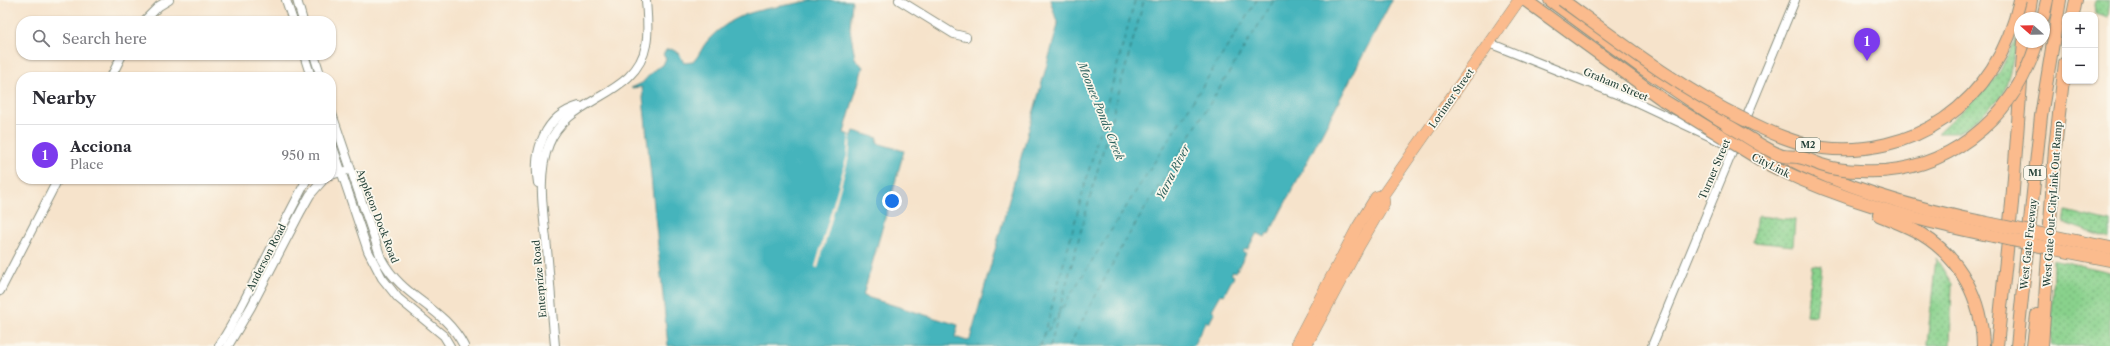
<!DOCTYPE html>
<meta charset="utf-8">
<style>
body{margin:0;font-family:"Libre Caslon Text",serif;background:#f2f2f3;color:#2b2b33}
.controls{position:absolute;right:12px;top:12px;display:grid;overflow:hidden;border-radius:8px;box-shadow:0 1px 3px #0004}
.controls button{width:36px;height:36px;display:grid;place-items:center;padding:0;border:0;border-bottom:1px solid #e1e1e2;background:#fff;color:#2b2b33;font:20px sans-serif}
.compass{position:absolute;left:2014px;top:12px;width:36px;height:36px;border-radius:50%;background:#fff;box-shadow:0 1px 3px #0004;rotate:290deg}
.you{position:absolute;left:892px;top:201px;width:14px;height:14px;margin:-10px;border:3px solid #fff;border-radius:50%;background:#1a73e8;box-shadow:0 0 0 6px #1a73e833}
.badge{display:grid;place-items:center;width:26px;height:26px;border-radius:50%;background:#7c3aed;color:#fff;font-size:13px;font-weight:700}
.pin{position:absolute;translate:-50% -33px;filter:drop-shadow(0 1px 2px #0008)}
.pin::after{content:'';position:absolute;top:21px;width:14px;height:12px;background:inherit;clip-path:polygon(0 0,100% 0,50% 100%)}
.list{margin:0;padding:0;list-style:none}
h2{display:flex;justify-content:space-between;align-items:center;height:52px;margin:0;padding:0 16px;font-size:17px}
h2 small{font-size:13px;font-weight:400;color:#7c7c81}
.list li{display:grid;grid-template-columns:26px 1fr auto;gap:12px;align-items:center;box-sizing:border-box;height:60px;padding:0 16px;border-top:1px solid #e1e1e2}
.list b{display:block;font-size:15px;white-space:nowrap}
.list p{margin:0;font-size:13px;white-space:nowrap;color:#7c7c81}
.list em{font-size:13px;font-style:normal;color:#7c7c81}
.icon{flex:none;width:22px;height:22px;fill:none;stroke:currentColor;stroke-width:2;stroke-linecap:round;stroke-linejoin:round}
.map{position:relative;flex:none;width:2110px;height:346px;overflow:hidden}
.search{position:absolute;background:#fff;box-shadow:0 1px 3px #0004;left:16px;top:16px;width:320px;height:44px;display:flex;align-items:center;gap:10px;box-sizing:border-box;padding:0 14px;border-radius:16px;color:#7c7c81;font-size:15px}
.panel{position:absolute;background:#fff;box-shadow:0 1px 3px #0004;left:16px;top:72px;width:320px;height:112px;border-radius:16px}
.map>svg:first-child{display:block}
.grass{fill:url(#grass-dots);stroke:#548760}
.water{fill:#44b4bc;stroke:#327878}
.pier{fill:#f6e3cb}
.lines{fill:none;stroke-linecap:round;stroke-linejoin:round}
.ferry{stroke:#2a615d;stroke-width:1;stroke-dasharray:5 4;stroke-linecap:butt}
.minor-casing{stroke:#8a9080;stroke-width:10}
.major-casing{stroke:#8a9080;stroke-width:12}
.highway-casing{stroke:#8a9080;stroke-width:14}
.minor{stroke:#fff;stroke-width:8}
.major{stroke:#fbbb8d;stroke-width:11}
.highway{stroke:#fbbb8d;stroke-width:12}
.highway-bridge-casing{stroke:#8a9080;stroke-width:14;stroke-linecap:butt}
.highway-bridge{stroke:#fbbb8d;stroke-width:12}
.labels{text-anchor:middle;stroke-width:3.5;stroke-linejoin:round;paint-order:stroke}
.shield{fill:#fbf7ec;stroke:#61756b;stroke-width:1}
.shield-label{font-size:9px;font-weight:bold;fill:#1f3d34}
.street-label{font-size:10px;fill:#1f3d34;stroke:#fbf7ec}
.water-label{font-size:11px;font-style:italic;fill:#2a615d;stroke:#fbf7ec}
</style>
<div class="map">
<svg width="2110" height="346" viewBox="0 0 2110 346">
<defs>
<pattern id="grass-dots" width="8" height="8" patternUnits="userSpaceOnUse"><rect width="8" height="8" fill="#89d18c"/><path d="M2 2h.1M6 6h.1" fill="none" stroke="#6fab73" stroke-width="1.8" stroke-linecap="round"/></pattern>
</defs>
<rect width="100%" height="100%" fill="#fbf7ec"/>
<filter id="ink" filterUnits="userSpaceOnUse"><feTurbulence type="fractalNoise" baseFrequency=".025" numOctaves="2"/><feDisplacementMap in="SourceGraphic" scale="8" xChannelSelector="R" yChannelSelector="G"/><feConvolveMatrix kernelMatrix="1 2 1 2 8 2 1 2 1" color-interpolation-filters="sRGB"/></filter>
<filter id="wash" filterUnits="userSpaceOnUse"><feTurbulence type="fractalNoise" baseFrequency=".012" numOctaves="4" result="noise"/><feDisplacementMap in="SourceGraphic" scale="16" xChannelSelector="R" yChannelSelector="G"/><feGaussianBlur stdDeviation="0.9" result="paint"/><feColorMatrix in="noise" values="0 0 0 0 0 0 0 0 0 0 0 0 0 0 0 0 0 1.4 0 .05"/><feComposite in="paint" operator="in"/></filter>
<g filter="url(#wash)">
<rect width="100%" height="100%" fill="#f6e3cb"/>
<g class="grass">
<path d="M2096 0H2110L2108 17 2095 13 2094 3Z"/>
<path d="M2016 37 2015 52 2004 93 1981 116 1964 129 1957 133H1938L1986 88 2000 71Z"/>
<path d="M2066 211 2110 222V239L2064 223Z"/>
<path d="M1759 216 1795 220 1793 246 1754 242 1756 220Z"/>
<path d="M1936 258 1952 284 1950 346H1928L1927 344Z"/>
<path d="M2053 259 2110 272V346H2051Z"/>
<path d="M1812 265 1822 266 1816 316 1806 315Z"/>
</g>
<path class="water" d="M812 0 852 1 850 29 855 58 863 67 844 133 852 136 854 131 878 138 877 143 904 151 863 296 958 325 955 337 967 341 970 339 1058 25 1050 0H1392L1269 234 1267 233 1265 237 1257 233 1247 250 1245 249 1243 252 1246 253 1236 272 1233 271 1231 274 1234 276 1224 295 1221 294 1212 310 1215 312 1209 323 1206 321 1193 346H668L642 87 631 88 642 83 655 69 663 65 666 58 663 55 666 50 671 49 679 53 684 63 693 62C700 55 702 46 709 39 741 6 772 10 812 0Z"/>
<path class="pier" d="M849 135 851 136 849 157 818 268 815 267 847 156Z"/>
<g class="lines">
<g class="ferry">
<path d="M1059 311 1144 0"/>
<path d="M1044 336 1135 0"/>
<path d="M1038 346 1257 0"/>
<path d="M1041 346 1043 339"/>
<path d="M1050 346 1059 314"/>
<path d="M1069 346 1122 246 1274 0"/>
</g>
</g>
</g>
<g filter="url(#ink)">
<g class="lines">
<defs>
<g id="minor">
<path d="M286 0 293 21"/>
<path d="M297 0 303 21"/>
<path d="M899 0 954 34 966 37"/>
<path d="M144 21 159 6 169 0"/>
<path d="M1489 43 1634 101 1726 144"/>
<path d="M304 55 311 77"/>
<path d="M314 55 321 77"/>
<path d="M111 77 122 55"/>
<path d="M331 111 381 258C403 300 443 305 464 346"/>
<path d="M331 141 368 251 382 278 398 298 444 336 450 346"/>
<path d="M331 175 345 171"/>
<path d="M538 183C533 151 544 116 579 106"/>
<path d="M0 291 58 179"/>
<path d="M219 346 232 324 307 179"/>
<path d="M228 346 251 307 301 211 310 195 324 179"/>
<path d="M555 346C552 314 550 281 547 249 544 216 536 176 549 144 568 96 637 97 646 45 649 31 647 15 646 0"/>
<path d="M1652 346 1795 0"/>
</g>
<g id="major">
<path d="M1299 346 1297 342 1357 228 1376 197 1383 195"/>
<path d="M1306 346 1359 246 1384 203 1383 195 1519 0"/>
</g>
<g id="highway">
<path d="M1525 0 1663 100"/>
<path d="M1550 0 1641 67 1727 125"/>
<path d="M2073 15 2076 0"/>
<path d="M2028 18 2031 0"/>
<path d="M2043 18 2047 0"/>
<path d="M1783 156C1849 190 1920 210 1992 224"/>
<path d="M1764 162C1836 199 1915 220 1993 236"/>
<path d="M1879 215C1893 221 1908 226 1921 234 1961 258 1982 300 1983 346"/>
<path d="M2056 237 2110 248"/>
<path d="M2054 249 2110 260"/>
<path d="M1997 346 2012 203 2024 42"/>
<path d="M2017 346 2041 116 2060 0"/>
<path d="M2033 346 2037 315"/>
<path d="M2042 346 2055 148 2065 63"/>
</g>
</defs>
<use href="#minor" class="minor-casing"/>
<use href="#major" class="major-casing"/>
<use href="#highway" class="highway-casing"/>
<use href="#minor" class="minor"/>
<use href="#major" class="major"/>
<use href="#highway" class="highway"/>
<defs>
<g id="highway-bridge">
<path d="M1562 0C1621 43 1678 87 1743 119 1769 132 1795 144 1823 148 1864 153 1909 143 1944 119 1985 90 2009 49 2020 0"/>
<path d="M1663 100 1764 162"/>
<path d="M1727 125C1741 132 1770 153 1783 156 1788 157 1793 156 1798 157 1806 158 1814 162 1821 165 1833 169 1847 171 1860 171 1944 176 2013 121 2037 42"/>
<path d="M1992 224 2056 237"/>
<path d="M1993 236 2054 249"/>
</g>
</defs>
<use href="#highway-bridge" class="highway-bridge-casing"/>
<use href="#highway-bridge" class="highway-bridge"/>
</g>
</g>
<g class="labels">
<g class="shield">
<rect x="1796" y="138" width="24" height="14" rx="3"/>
<rect x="2024" y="166" width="22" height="14" rx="3"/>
</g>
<g class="shield-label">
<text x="1808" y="148">M2</text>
<text x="2035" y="176">M1</text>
</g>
<g class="street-label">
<text transform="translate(1616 84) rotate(23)" y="4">Graham Street</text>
<text transform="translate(1451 98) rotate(-55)" y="4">Lorimer Street</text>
<text transform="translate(1771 165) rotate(27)" y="4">CityLink</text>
<text transform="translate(1714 169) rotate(-67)" y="4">Turner Street</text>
<text transform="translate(2052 204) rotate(-86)" y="4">West Gate Out-CityLink Out Ramp</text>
<text transform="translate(378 216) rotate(69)" y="4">Appleton Dock Road</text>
<text transform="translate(2028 244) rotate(-84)" y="4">West Gate Freeway</text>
<text transform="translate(266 257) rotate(-63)" y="4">Anderson Road</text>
<text transform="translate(539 279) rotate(-95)" y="4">Enterprize Road</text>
</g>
<g class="water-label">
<text transform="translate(1101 111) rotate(68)" y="4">Moonee Ponds Creek</text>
<text transform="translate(1173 172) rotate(-63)" y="4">Yarra River</text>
</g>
</g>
</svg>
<div class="controls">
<button>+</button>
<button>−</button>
</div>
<svg class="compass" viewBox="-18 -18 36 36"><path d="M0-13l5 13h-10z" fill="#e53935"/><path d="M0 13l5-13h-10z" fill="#7c7c81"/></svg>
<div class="you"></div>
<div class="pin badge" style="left:1867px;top:61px">1</div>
<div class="search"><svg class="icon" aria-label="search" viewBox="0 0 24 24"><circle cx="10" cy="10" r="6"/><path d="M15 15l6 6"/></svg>Search here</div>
<section class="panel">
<h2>Nearby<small></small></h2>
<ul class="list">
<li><span class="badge">1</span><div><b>Acciona</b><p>Place</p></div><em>950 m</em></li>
</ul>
</section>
</div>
